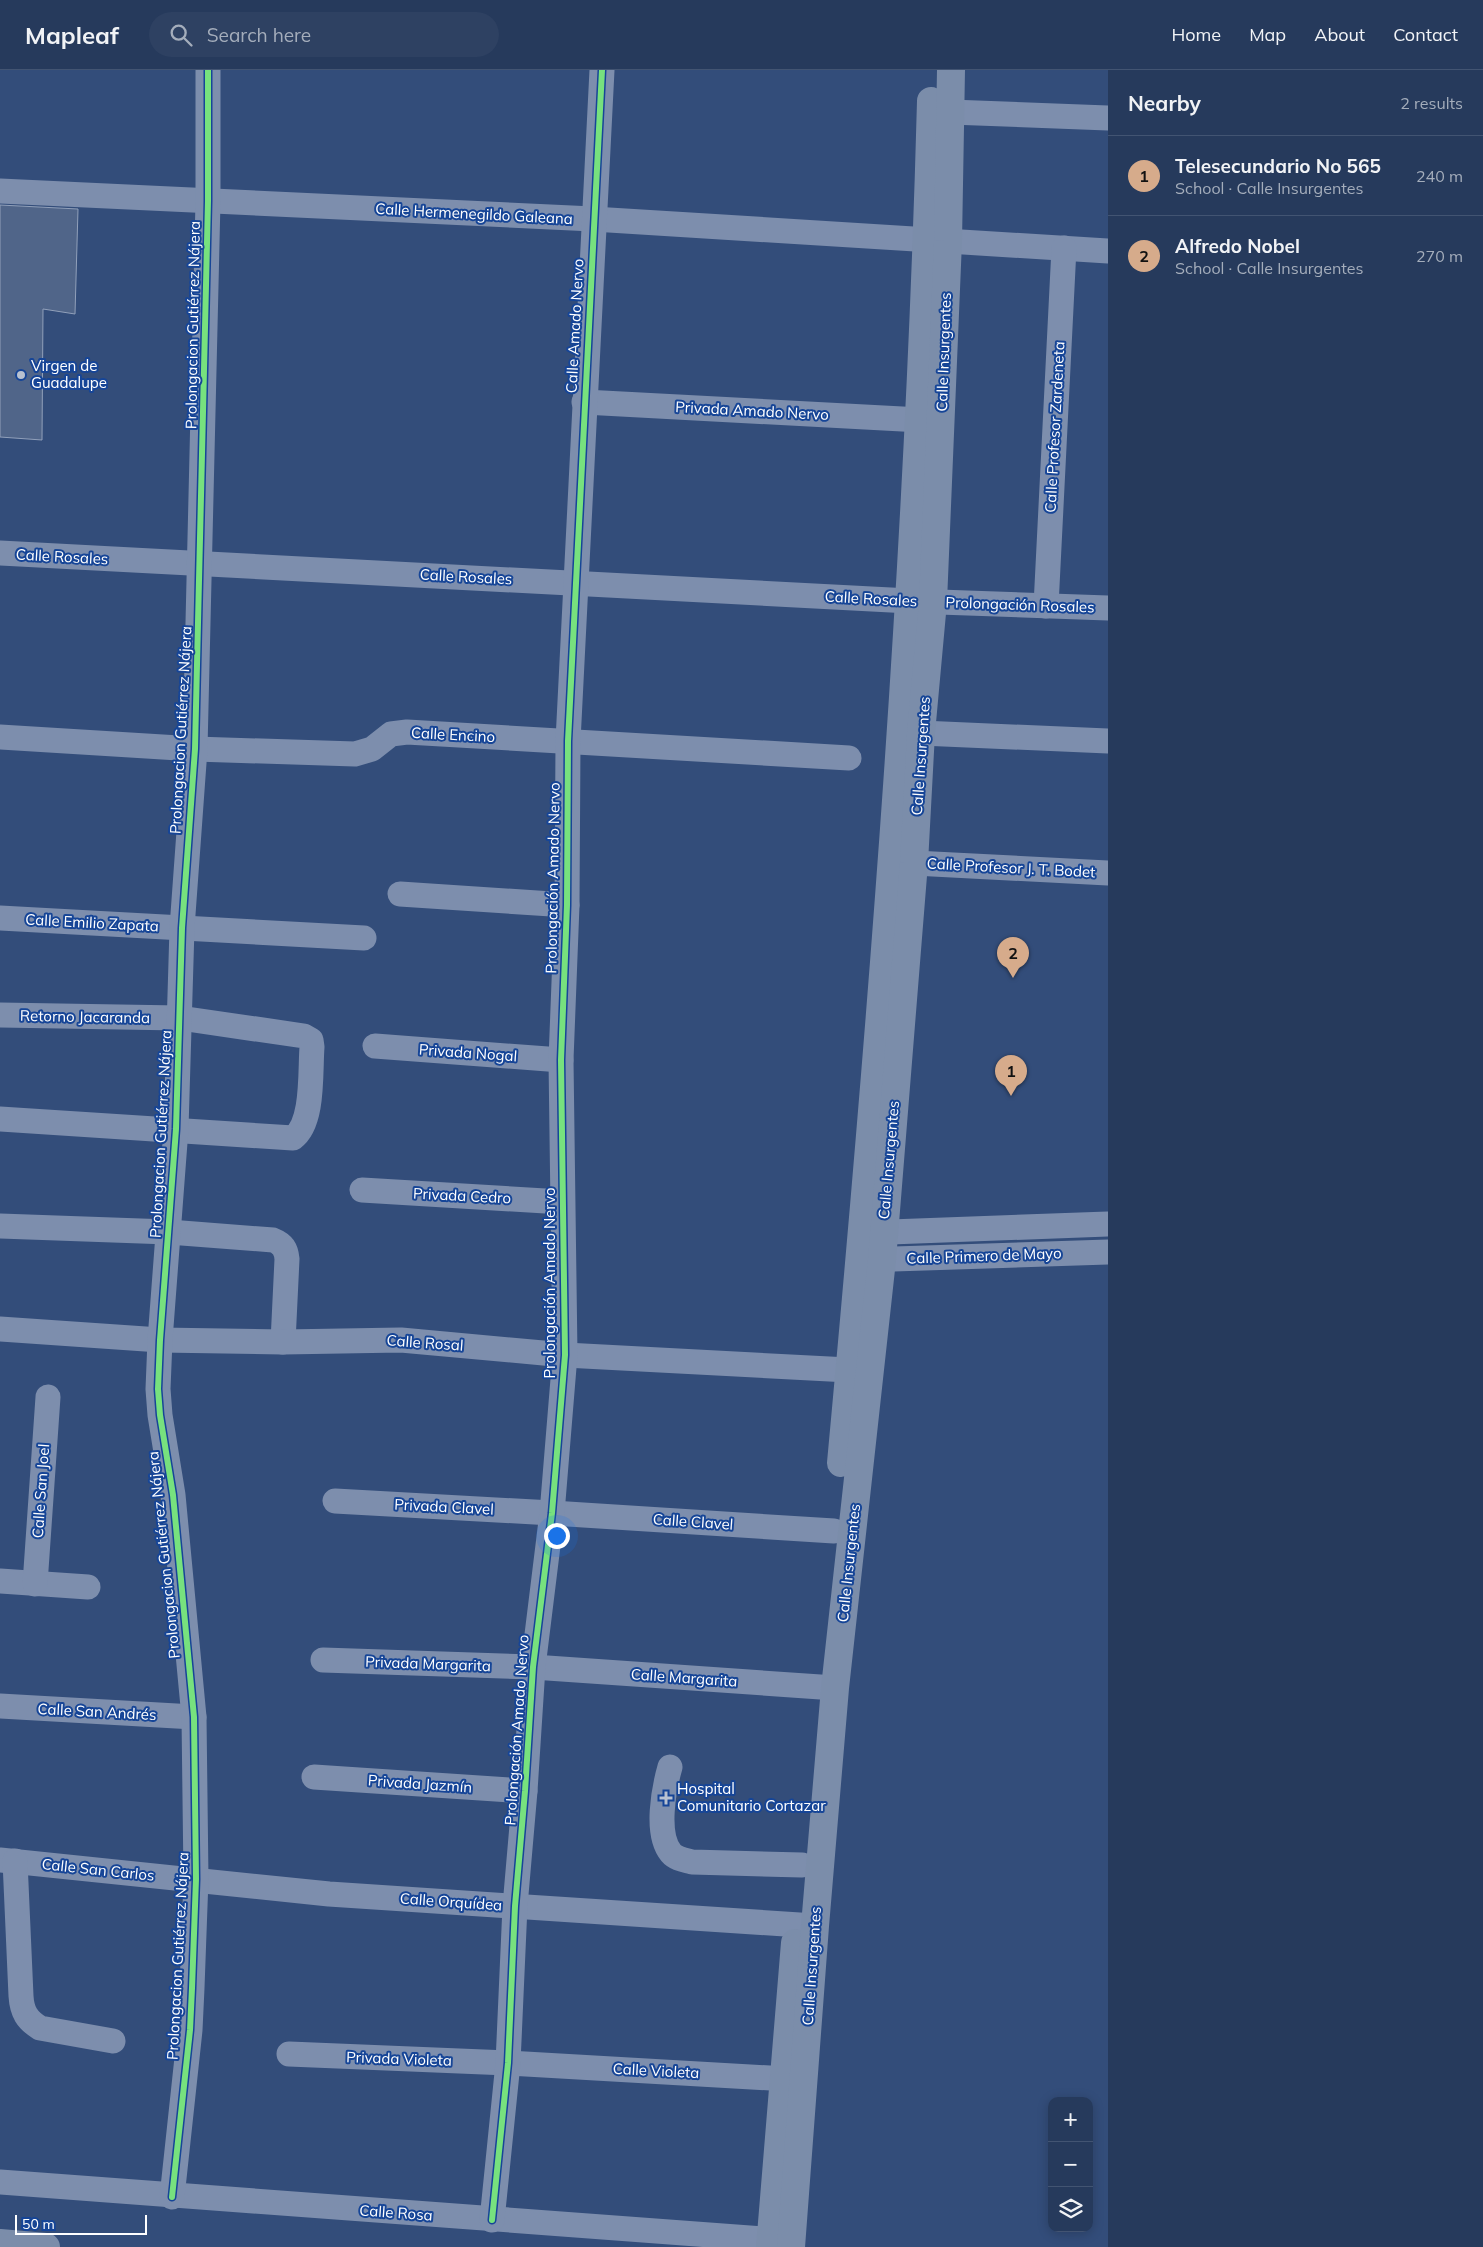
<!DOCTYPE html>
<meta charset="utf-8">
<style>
body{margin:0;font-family:Mulish,sans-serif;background:#2e4162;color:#f1f3f6}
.controls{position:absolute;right:15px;bottom:15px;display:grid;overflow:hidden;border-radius:10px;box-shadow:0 2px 12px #0003}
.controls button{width:45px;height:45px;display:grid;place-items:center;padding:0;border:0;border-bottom:1px solid #425472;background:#263a5c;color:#f1f3f6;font:25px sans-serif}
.scale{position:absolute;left:15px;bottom:12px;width:132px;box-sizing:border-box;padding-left:5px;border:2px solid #fff;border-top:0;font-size:14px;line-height:18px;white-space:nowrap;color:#fff;-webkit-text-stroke:4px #164597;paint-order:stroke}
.you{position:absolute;left:556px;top:1465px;width:18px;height:18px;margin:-12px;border:4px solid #fff;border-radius:50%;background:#1a73e8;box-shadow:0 0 0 8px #1a73e833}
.badge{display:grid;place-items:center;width:32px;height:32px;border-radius:50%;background:#d6ab8b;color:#111;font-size:16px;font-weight:700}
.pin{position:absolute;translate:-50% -41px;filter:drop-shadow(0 1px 2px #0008)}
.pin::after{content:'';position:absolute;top:26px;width:18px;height:15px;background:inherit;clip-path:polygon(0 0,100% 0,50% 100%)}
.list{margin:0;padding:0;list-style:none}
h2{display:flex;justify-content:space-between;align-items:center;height:65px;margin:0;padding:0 20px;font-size:21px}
h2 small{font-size:16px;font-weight:400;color:#a4adbb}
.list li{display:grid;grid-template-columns:32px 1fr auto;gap:15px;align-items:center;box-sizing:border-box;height:80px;padding:0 20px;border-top:1px solid #425472}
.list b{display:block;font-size:19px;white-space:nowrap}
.list p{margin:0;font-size:16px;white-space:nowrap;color:#a4adbb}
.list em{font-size:16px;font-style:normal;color:#a4adbb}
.icon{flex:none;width:28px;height:28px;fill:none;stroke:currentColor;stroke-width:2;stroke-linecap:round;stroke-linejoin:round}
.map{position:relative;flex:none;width:1108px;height:2177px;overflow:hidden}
header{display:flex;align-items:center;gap:30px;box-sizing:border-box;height:70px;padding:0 25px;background:#263a5c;border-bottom:1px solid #425472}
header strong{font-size:24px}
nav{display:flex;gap:28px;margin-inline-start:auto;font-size:18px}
.search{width:350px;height:45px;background:#2e4162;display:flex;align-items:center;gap:12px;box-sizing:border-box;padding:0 18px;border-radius:28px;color:#a4adbb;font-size:19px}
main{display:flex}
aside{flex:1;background:#263a5c}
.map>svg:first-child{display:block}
.building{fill:#506589;stroke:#91a0ba}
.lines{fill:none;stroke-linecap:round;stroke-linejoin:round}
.minor{stroke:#7d8ead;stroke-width:25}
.major{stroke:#7b8daa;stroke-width:28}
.cycleway-casing{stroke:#164597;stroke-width:9}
.cycleway{stroke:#77e17e;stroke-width:6}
.poi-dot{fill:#b8c1d0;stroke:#164597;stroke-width:2}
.labels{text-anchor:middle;stroke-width:4;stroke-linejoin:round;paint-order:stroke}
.street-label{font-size:15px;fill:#fff;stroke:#164597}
.poi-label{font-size:15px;fill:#fff;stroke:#164597;text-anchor:start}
</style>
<header>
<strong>Mapleaf</strong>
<div class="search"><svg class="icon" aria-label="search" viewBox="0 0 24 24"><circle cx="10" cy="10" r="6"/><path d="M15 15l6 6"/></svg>Search here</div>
<nav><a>Home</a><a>Map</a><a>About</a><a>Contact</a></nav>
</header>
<main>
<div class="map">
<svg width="1108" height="2177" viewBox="0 0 1108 2177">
<rect width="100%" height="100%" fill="#334d7a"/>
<path class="building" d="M0 135 78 139 75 244 43 239 42 370 0 367Z"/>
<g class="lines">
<g class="minor">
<path d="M950 42 1108 48"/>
<path d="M0 121 593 149 1108 181"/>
<path d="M584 332 921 350"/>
<path d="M0 483 910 531 1108 538"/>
<path d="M1046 536 1064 178"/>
<path d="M921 663 1108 671"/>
<path d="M0 667 195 679 355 684 372 679 391 664 407 662 849 688"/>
<path d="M914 793 1108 803"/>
<path d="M400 824 567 835"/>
<path d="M0 848 364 868"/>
<path d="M0 945 180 948 304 966 311 970 312 977C310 1001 314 1053 293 1068L0 1049"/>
<path d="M375 976 561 990"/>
<path d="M362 1120 562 1132"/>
<path d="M0 1156 169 1162 273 1170C283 1174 286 1179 287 1189L283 1272"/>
<path d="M863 1163 1108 1154"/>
<path d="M863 1190 1108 1182"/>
<path d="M0 1259 160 1270 283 1272 401 1270 565 1285 868 1301"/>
<path d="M335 1431 552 1443 834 1461"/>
<path d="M0 1511 88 1517"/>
<path d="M35 1514 48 1327"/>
<path d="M323 1590 533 1597 835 1618"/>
<path d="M0 1636 194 1647"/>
<path d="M670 1697C664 1718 655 1764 671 1783 676 1789 685 1790 692 1792L802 1795"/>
<path d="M314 1707 525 1721"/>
<path d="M0 1790 329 1824 815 1856"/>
<path d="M15 1791 21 1926C22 1942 27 1950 40 1958L113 1971"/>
<path d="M289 1984 508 1993 804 2010"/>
<path d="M0 2112 790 2171"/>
<path d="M172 2127 190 1960 192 1918 196 1809 194 1647 173 1425 160 1345 158 1319 160 1270 176 1059 182 858 195 679 208 131V0"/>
<path d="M492 2150 508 1993 515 1836 525 1721 533 1597 552 1443 565 1285 561 990 567 835 568 671 602 0"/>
</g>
<g class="major">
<path d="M841 1393C883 940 919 486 931 31"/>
<path d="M0 2173 46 2177"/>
<path d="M770 2177 795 1873"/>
<path d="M791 2177 815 1856 835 1618 882 1190 914 793 921 663 933 532 948 171 951 0"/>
</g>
<defs>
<g id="cycleway">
<path d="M172 2127 190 1960 192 1918 196 1809 194 1647 173 1425 160 1345 158 1319 160 1270 176 1059 182 858 195 679 208 131V0"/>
<path d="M492 2150 508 1993 515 1836 525 1721 533 1597 552 1443 565 1285 561 990 567 835 568 671 602 0"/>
</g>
</defs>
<use href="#cycleway" class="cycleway-casing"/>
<use href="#cycleway" class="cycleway"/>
</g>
<g class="poi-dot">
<circle cx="21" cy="305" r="5"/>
<path d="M663.5 1720.5h5v5h5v5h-5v5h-5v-5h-5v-5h5z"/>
</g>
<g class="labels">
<g class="street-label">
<text transform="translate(474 144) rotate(3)" y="5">Calle Hermenegildo Galeana</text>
<text transform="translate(193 255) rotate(-89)" y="5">Prolongacion Gutiérrez Nájera</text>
<text transform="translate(575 256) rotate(-87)" y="5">Calle Amado Nervo</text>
<text transform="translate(944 282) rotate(-88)" y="5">Calle Insurgentes</text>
<text transform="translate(752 341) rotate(3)" y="5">Privada Amado Nervo</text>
<text transform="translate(1055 357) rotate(-87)" y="5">Calle Profesor Zardeneta</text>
<text transform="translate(62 487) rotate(3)" y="5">Calle Rosales</text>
<text transform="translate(466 507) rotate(3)" y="5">Calle Rosales</text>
<text transform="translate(871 529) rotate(3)" y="5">Calle Rosales</text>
<text transform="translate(1020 535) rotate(2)" y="5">Prolongación Rosales</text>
<text transform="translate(181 660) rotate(-87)" y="5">Prolongacion Gutiérrez Nájera</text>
<text transform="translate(453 665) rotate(3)" y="5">Calle Encino</text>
<text transform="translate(921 686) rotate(-86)" y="5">Calle Insurgentes</text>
<text transform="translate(1011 798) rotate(3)" y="5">Calle Profesor J. T. Bodet</text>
<text transform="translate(553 808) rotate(-89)" y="5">Prolongación Amado Nervo</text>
<text transform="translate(92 853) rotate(3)" y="5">Calle Emilio Zapata</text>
<text transform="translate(85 947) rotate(1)" y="5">Retorno Jacaranda</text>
<text transform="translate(468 983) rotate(4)" y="5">Privada Nogal</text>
<text transform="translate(161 1064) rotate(-87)" y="5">Prolongacion Gutiérrez Nájera</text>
<text transform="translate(889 1090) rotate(-85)" y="5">Calle Insurgentes</text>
<text transform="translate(462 1126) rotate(3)" y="5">Privada Cedro</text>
<text transform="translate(984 1186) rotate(-2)" y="5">Calle Primero de Mayo</text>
<text transform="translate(550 1213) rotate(-90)" y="5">Prolongación Amado Nervo</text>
<text transform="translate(425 1273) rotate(4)" y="5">Calle Rosal</text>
<text transform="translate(41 1421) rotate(-86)" y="5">Calle San Joel</text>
<text transform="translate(444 1437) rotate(3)" y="5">Privada Clavel</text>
<text transform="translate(693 1452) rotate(4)" y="5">Calle Clavel</text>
<text transform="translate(164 1485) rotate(-96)" y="5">Prolongacion Gutiérrez Nájera</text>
<text transform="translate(849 1493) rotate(-84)" y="5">Calle Insurgentes</text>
<text transform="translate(428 1594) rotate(2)" y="5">Privada Margarita</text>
<text transform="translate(684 1608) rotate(4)" y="5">Calle Margarita</text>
<text transform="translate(97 1642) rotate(3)" y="5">Calle San Andrés</text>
<text transform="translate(517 1660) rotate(-86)" y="5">Prolongación Amado Nervo</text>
<text transform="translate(420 1714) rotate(4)" y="5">Privada Jazmín</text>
<text transform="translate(98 1800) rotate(6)" y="5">Calle San Carlos</text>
<text transform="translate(451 1832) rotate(4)" y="5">Calle Orquídea</text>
<text transform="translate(178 1886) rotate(-87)" y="5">Prolongacion Gutiérrez Nájera</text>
<text transform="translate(812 1896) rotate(-86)" y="5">Calle Insurgentes</text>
<text transform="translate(399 1989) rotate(2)" y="5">Privada Violeta</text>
<text transform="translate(656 2001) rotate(3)" y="5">Calle Violeta</text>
<text transform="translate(396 2143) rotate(4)" y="5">Calle Rosa</text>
</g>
<g class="poi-label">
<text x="31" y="301">Virgen de<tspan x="31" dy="17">Guadalupe</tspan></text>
<text x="677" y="1724">Hospital<tspan x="677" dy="17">Comunitario Cortazar</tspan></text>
</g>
</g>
</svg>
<div class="controls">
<button>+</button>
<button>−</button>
<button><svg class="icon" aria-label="layers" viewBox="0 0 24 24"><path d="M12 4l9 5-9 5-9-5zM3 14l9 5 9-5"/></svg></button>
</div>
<div class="scale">50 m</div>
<div class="you"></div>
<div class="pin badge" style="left:1011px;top:1026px">1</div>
<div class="pin badge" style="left:1013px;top:908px">2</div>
</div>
<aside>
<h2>Nearby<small>2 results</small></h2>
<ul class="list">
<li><span class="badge">1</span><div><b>Telesecundario No 565</b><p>School · Calle Insurgentes</p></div><em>240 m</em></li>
<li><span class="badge">2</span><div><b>Alfredo Nobel</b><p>School · Calle Insurgentes</p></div><em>270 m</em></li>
</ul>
</aside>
</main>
